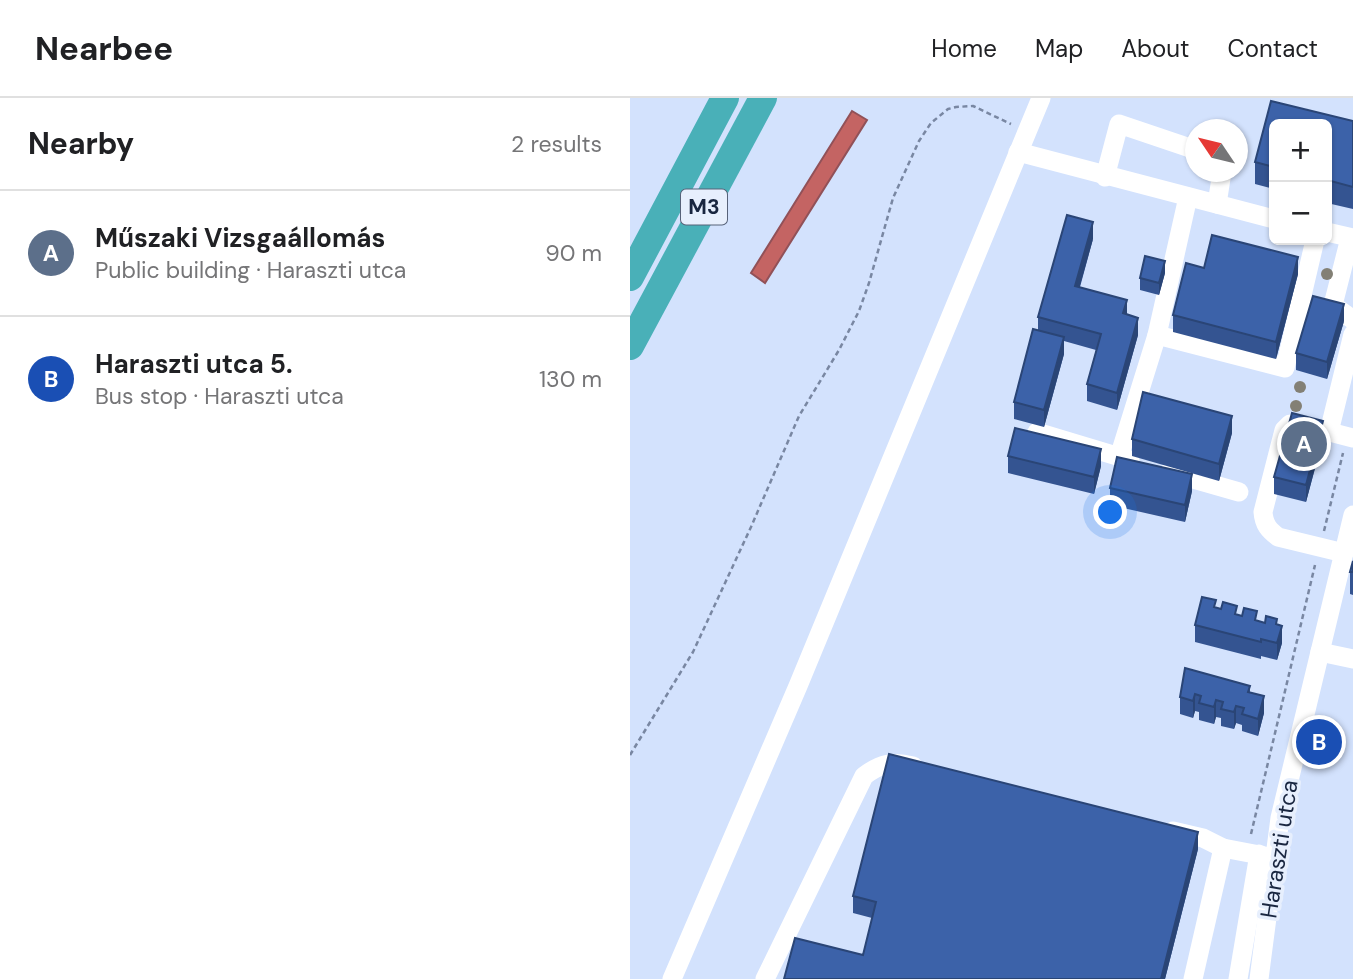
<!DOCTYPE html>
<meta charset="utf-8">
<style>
body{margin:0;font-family:"DM Sans",sans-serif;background:#f6f6f6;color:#202124}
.controls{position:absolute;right:21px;top:21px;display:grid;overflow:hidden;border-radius:10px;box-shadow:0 2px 5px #0004}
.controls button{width:63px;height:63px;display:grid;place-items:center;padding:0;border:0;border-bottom:2px solid #e0e0e0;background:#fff;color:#202124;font:35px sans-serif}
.compass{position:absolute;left:555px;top:21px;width:63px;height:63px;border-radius:50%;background:#fff;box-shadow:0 2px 5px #0004;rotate:305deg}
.you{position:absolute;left:481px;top:415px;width:24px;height:24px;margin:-18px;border:5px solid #fff;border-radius:50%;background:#1a73e8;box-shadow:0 0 0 10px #1a73e833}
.badge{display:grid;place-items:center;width:46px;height:46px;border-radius:50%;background:#2563eb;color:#fff;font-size:23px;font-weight:700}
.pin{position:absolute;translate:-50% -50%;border:4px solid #fff;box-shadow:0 2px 7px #0006}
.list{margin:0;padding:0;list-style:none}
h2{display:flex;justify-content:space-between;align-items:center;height:91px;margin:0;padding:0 28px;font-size:30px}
h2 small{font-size:23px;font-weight:400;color:#757577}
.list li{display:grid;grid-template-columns:46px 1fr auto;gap:21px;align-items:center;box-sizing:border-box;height:126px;padding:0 28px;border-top:2px solid #e0e0e0}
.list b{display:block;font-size:26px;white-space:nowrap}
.list p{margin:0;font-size:23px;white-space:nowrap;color:#757577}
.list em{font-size:23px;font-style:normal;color:#757577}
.map{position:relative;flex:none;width:723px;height:881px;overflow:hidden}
header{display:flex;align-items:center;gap:42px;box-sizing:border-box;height:98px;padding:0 35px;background:#fff;border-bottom:2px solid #e0e0e0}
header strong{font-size:33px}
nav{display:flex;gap:38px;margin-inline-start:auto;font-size:24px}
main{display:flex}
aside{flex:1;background:#fff}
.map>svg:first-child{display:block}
.water{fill:#c46463;stroke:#915158;stroke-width:2}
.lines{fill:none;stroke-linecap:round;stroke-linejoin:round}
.path{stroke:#7987a2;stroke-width:2.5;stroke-dasharray:5 3.5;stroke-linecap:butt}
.minor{stroke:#fff;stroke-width:19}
.highway{stroke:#49b0b8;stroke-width:28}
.tree{fill:#838075}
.wall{fill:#345491}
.shaded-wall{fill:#2a4576}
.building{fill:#3c62a9;stroke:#2a4576;stroke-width:2}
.labels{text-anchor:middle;stroke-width:7;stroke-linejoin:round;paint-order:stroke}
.shield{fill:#e7effd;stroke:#576279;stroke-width:2}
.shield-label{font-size:21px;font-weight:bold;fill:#192640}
.street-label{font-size:23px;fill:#192640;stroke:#e7effd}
</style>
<header>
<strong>Nearbee</strong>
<nav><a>Home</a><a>Map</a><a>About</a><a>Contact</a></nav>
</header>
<main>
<aside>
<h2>Nearby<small>2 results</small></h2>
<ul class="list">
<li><span class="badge" style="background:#5c6f8a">A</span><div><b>Műszaki Vizsgaállomás</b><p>Public building · Haraszti utca</p></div><em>90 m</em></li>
<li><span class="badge" style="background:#1a4fb4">B</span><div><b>Haraszti utca 5.</b><p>Bus stop · Haraszti utca</p></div><em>130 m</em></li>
</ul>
</aside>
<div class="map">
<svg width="723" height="881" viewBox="0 0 723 881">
<rect width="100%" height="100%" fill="#d3e2fd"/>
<path class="water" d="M222 13 237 22 135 185 121 175Z"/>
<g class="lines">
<g class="path">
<path d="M694 433 713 355"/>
<path d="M0 657 63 554 121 429 169 318 209 252 229 213 239 185 263 100 289 43 301 25 318 11 326 9 343 8 381 26"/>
<path d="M621 736 685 467"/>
</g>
<g class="minor">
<path d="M388 54 644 121"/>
<path d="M475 79 489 26 566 52"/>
<path d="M587 106 592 74"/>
<path d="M697 134 723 140"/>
<path d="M720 140 703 207 723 222"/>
<path d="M527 237 558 99"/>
<path d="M407 334 500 362"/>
<path d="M699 334 723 236"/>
<path d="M489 359 527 237 655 270 685 142"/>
<path d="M539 374 609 394"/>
<path d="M714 455 648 439C639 432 634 427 633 414L654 332 660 326H669L723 340"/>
<path d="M690 554 723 561"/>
<path d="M543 733 573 740 593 750 563 881"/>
<path d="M593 750 640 759"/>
<path d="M42 881 168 588 411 0"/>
<path d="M135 881 234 678C251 665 263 663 283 668"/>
<path d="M608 881 629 756"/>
<path d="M629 881 650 720 723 417"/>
</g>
<g class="highway">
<path d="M0 179 95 0"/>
<path d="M0 248 133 0"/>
</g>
</g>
<g class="tree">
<circle cx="697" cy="176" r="6"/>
<circle cx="670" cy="289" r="6"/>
<circle cx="666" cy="308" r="6"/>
</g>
<g class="wall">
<path d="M641 3 723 23V111L697 105V26H644V91L625 86V64Z"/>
<path d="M463 141 450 189 497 216 508 237 487 312 457 303V286L466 252 434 243V256L414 329 384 321V304L408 232V219Z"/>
<path d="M574 170 668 176 646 261 543 234V217Z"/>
<path d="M535 175 529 197 510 192V180Z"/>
<path d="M714 223 697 281 666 272V255Z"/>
<path d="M602 335 589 383 502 358V341Z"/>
<path d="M693 340 676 404 644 396V379Z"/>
<path d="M378 358 471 368 464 396 378 375Z"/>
<path d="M480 390 562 393 555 424 480 407Z"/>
<path d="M723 463V497L720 496V474Z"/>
<path d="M586 509 627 523 647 526 652 545 647 562 631 558V561L565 544V527Z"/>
<path d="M620 588V594L634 615 628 638 612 633V627L606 625 604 631 591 628V620L586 619 584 626 569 622V614L565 613 563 620 550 616V599Z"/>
<path d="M568 751 535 881H154L233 857 242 820 223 815V798Z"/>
</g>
<g class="shaded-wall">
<path d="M463 124V141L445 205V188Z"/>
<path d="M668 159V176L646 261V244Z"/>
<path d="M535 163V175L529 197V185Z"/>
<path d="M497 202V219L493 215Z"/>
<path d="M714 206V223L697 281V264Z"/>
<path d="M508 220V237L487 312V295Z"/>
<path d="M434 239V256L414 329V312Z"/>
<path d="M602 318V335L589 383V366Z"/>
<path d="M693 323V340L676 404V387Z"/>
<path d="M471 351V368L464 396V379Z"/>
<path d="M562 376V393L555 424V407Z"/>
<path d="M652 528V545L647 562V545Z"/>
<path d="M565 596V613L563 620V603Z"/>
<path d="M634 598V615L628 638V621Z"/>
<path d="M586 602V619L584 626V609Z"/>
<path d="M606 608V625L604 631V614Z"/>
<path d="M568 734V751L535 881H531Z"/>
</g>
<g class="building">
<path d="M641 3 723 23V89L697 82V26H644V69L625 64Z"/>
<path d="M437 117 463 124 445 188 497 202 493 215 508 220 487 295 457 286 471 236 408 219Z"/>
<path d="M582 137 668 159 646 244 543 217 556 165 574 170Z"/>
<path d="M515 158 535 163 529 185 510 180Z"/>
<path d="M683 198 714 206 697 264 666 255Z"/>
<path d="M403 231 434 239 414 312 384 304Z"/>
<path d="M513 294 602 318 589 366 502 341Z"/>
<path d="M662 315 693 323 676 387 644 379Z"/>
<path d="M385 330 471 351 464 379 378 358Z"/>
<path d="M487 359 562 376 555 407 480 390Z"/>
<path d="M723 463V474H720Z"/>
<path d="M572 499 586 502 584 509 591 511 593 504 607 508 605 516 612 518 614 510 627 513 625 522 635 525 636 518 647 521 646 526 652 528 647 545 631 541V544L565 527Z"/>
<path d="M555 570 620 588 618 594 634 598 628 621 612 616 614 610 606 608 604 614 591 611 593 604 586 602 584 609 569 605 571 598 565 596 563 603 550 599Z"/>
<path d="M259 656 568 734 531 881H154L165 840 233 857 246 804 223 798Z"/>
</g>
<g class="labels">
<rect class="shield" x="51" y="91.5" width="46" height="35" rx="5"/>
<g class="shield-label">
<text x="74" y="116">M3</text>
</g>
<g class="street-label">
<text transform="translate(649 751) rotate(-81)" y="8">Haraszti utca</text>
</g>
</g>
</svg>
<div class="controls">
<button>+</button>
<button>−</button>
</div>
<svg class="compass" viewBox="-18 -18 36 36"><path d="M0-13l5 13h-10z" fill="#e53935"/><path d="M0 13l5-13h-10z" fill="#757577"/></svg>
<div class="you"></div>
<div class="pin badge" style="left:674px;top:346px;background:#5c6f8a">A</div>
<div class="pin badge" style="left:689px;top:644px;background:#1a4fb4">B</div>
</div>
</main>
